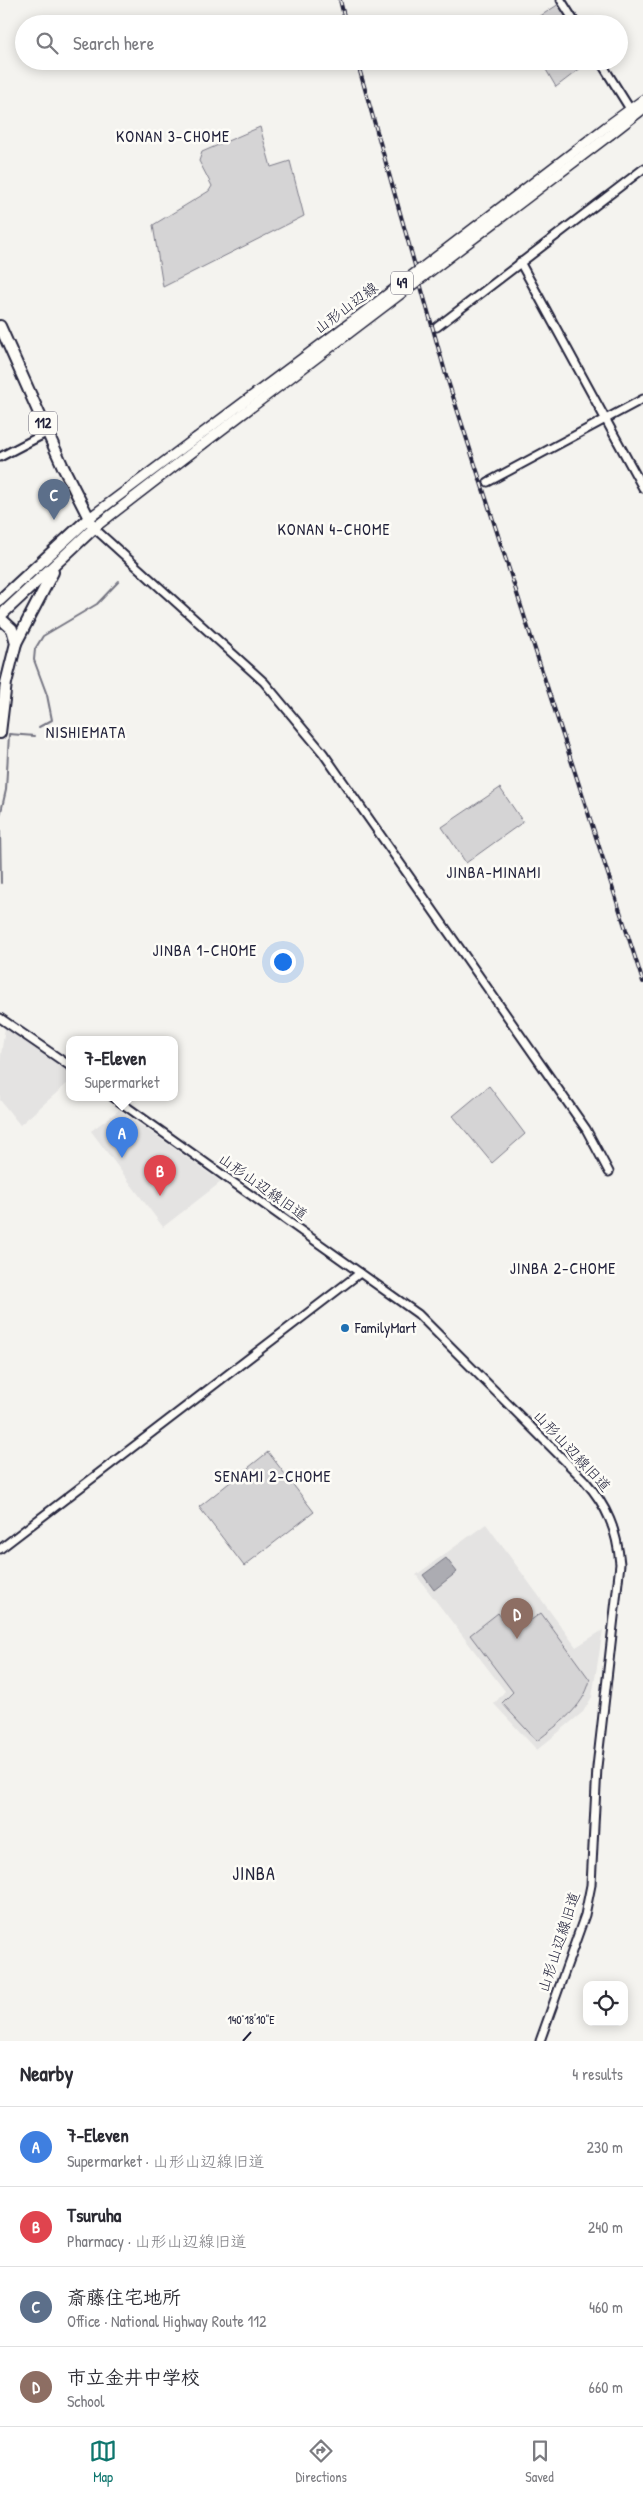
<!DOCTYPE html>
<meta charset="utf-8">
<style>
body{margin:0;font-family:"Patrick Hand","Klee One",sans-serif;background:#f2f2f3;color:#2b2b33}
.controls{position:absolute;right:15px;bottom:15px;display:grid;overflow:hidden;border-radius:10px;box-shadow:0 2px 12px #0003}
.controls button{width:45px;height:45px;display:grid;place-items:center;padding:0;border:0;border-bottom:1px solid #e1e1e2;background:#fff;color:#2b2b33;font:25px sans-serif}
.you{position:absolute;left:282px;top:961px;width:18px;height:18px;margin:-12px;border:4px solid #fff;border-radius:50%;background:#1a73e8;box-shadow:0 0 0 8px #1a73e833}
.badge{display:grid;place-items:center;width:32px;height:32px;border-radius:50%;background:#0f766e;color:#fff;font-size:16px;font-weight:700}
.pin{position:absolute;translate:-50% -41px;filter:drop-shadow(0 1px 2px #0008)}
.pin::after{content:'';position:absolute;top:26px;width:18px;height:15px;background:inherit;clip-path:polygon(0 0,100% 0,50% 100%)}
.popup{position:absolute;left:66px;top:1036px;width:112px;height:65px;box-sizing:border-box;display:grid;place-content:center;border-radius:10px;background:#fff;filter:drop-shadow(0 1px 4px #0005);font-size:16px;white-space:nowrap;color:#7c7c81}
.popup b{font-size:19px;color:#2b2b33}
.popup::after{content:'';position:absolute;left:50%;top:100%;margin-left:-10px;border:10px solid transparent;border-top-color:#fff}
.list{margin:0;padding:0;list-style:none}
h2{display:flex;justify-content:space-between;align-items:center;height:65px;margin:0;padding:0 20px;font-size:21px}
h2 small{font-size:16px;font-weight:400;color:#7c7c81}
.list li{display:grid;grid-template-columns:32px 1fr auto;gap:15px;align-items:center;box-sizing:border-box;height:80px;padding:0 20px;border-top:1px solid #e1e1e2}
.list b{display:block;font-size:19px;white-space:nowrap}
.list p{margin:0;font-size:16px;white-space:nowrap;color:#7c7c81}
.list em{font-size:16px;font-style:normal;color:#7c7c81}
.icon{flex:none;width:28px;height:28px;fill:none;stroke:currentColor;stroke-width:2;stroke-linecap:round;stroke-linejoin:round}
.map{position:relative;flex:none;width:643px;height:2041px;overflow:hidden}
.search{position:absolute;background:#fff;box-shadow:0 2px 12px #0003;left:15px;right:15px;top:15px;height:55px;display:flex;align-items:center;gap:12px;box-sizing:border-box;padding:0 18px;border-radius:28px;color:#7c7c81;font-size:19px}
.sheet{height:385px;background:#fff}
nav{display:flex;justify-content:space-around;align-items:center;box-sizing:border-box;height:70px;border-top:1px solid #e1e1e2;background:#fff;font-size:14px;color:#7c7c81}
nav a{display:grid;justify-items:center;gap:2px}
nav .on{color:#0f766e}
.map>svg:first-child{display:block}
.built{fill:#e4e3e2}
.green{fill:#d5d4d5;stroke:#7c7b88}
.water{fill:#acacb2;stroke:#757582}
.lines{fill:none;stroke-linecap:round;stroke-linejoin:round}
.stream{stroke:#757582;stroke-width:2}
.minor-casing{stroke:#22223b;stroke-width:11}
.major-casing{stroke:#22223b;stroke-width:12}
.highway-casing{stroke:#22223b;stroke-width:14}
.minor{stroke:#fdfcf7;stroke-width:7}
.major{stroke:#fdfcf7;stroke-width:9}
.highway{stroke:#fdfcf7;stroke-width:10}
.rail-casing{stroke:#22223b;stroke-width:4}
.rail{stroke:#fdfcf7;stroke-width:2;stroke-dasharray:5.5;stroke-linecap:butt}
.major-bridge-casing{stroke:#22223b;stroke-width:12;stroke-linecap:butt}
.major-bridge{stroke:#fdfcf7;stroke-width:9}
.ticks{fill:none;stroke:#22223b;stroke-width:2}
.poi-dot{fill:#1f6fb2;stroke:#fdfcf7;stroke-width:2}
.labels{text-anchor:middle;stroke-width:5;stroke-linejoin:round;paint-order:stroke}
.shield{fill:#fdfcf7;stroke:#646373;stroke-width:1}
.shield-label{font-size:14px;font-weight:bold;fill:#22223b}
.street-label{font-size:15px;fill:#22223b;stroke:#fdfcf7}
.poi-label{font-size:15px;fill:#22223b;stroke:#fdfcf7;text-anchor:start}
.neighbourhood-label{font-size:16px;letter-spacing:1px;fill:#22223b;stroke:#fdfcf7}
.quarter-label{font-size:18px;letter-spacing:1px;fill:#22223b;stroke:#fdfcf7}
.ticks-label{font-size:12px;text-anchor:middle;fill:#22223b;stroke:#fdfcf7;stroke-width:5;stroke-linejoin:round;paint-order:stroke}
</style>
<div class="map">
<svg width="643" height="2041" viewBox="0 0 643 2041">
<rect width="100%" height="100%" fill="#f4f3ef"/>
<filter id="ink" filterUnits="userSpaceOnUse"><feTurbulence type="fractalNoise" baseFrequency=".02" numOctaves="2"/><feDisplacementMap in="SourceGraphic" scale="10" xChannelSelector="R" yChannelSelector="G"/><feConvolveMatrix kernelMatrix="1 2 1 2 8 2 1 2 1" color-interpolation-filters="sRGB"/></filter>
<g filter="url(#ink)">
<g class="built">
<path d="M5 1028 69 1072V1082L20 1125 0 1100V1061Z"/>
<path d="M119 1110 165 1142 221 1182 163 1227 91 1131Z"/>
<path d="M486 1524 576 1647 603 1630 592 1697 583 1712 537 1750 494 1704 505 1691 416 1575Z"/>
</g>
<g class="green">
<path d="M559 4 571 24H528Z"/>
<path d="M541 61H590L556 87Z"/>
<path d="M260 127 271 167 290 161 304 216 163 287 153 225 209 191 212 186 199 161 202 152Z"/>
<path d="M500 788 523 822 466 863 442 827Z"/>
<path d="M489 1086 525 1134 492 1163 453 1116Z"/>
<path d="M268 1452 314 1512 244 1566 199 1507Z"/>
<path d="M498 1613 513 1633 541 1613 590 1680C583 1709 559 1723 537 1741L502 1703 513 1692 470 1635Z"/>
</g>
<path class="water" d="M446 1558 457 1572 434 1590 423 1575Z"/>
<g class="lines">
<g class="stream">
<path d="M39 727 52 720 47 695 34 660 35 649 43 636 97 604 119 581"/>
<path d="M0 816 6 790 9 734 35 736"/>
<path d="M0 830 1 883"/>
</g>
<defs>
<g id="minor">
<path d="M561 0 576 24"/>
<path d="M600 61 630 109"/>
<path d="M520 262 643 488"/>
<path d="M437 327 643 169"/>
<path d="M0 457 48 432"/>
<path d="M488 482 643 399"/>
<path d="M94 528 264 682 323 753 586 1129 609 1172"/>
<path d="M0 1018 70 1066"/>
<path d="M113 1097 418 1314 585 1481C607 1506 617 1530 620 1564L597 1767 591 1885 585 1915 540 2041"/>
<path d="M0 1549 360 1273"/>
</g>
<g id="major">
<path d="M606 127 643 100"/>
<path d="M611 134 643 109"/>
<path d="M88 519 196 438"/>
<path d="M94 528 203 444"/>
</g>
<g id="highway">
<path d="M0 326 63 467 94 528 0 616"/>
<path d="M0 600 88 519"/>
<path d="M0 618 12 629 16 643"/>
<path d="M0 733 6 683 16 643 53 572"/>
</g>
</defs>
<use href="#minor" class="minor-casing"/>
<use href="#major" class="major-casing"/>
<use href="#highway" class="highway-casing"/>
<use href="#minor" class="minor"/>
<use href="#major" class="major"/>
<use href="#highway" class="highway"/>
<defs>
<g id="rail">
<path d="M340 0 346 24"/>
<path d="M357 61 446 375 643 982"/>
</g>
</defs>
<use href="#rail" class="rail-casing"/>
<use href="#rail" class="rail"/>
<defs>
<g id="major-bridge">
<path d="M196 438 359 316 606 127"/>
<path d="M203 444 611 134"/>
</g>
</defs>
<use href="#major-bridge" class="major-bridge-casing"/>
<use href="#major-bridge" class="major-bridge"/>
</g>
</g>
<path class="ticks" d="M243 2041 251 2032"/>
<circle class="poi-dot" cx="345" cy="1328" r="5"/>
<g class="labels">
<g class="shield">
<rect x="391" y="271.5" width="22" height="23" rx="4"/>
<rect x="29" y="411.5" width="28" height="23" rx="4"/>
</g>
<g class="shield-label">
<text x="402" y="288">49</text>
<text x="43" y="428">112</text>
</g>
<g class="street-label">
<text transform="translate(346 308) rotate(-37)" y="5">山形山辺線</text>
<text transform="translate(263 1187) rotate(35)" y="5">山形山辺線旧道</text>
<text transform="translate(572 1451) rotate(47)" y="5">山形山辺線旧道</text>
<text transform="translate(559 1942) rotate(-72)" y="5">山形山辺線旧道</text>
</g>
<g class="poi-label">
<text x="355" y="1333">FamilyMart</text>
</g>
<g class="neighbourhood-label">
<text x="173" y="142">KONAN 3-CHOME</text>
<text x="334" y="535">KONAN 4-CHOME</text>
<text x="86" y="738">NISHIEMATA</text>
<text x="494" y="878">JINBA-MINAMI</text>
<text x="205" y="956">JINBA 1-CHOME</text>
<text x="563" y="1274">JINBA 2-CHOME</text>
<text x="273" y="1482">SENAMI 2-CHOME</text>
</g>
<g class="quarter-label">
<text x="254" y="1880">JINBA</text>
</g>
</g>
<g class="ticks-label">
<text x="251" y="2024">140°18'10"E</text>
</g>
</svg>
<div class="controls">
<button><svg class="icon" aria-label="locate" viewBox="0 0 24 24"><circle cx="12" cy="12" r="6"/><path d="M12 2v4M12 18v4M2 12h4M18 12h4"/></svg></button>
</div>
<div class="you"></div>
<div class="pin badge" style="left:122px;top:1158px;background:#3f7fe0">A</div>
<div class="popup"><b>7-Eleven</b>Supermarket</div>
<div class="pin badge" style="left:160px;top:1196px;background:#e0444e">B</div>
<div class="pin badge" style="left:54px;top:520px;background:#5c6f8a">C</div>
<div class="pin badge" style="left:517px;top:1639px;background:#8d6e63">D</div>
<div class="search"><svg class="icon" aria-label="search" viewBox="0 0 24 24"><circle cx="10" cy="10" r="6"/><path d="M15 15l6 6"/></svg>Search here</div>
</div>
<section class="sheet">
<h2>Nearby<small>4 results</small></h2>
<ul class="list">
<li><span class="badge" style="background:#3f7fe0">A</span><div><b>7-Eleven</b><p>Supermarket · 山形山辺線旧道</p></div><em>230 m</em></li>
<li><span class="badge" style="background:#e0444e">B</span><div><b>Tsuruha</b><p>Pharmacy · 山形山辺線旧道</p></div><em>240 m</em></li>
<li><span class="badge" style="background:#5c6f8a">C</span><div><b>斎藤住宅地所</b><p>Office · National Highway Route 112</p></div><em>460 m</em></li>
<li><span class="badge" style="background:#8d6e63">D</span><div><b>市立金井中学校</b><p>School</p></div><em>660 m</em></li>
</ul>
</section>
<nav>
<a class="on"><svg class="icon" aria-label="map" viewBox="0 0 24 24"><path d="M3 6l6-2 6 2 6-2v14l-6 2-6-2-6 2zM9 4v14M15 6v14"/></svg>Map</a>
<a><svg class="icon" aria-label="directions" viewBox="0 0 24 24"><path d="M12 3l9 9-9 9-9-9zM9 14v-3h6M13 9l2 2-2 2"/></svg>Directions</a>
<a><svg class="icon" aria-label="saved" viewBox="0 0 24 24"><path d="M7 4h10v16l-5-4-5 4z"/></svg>Saved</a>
</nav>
